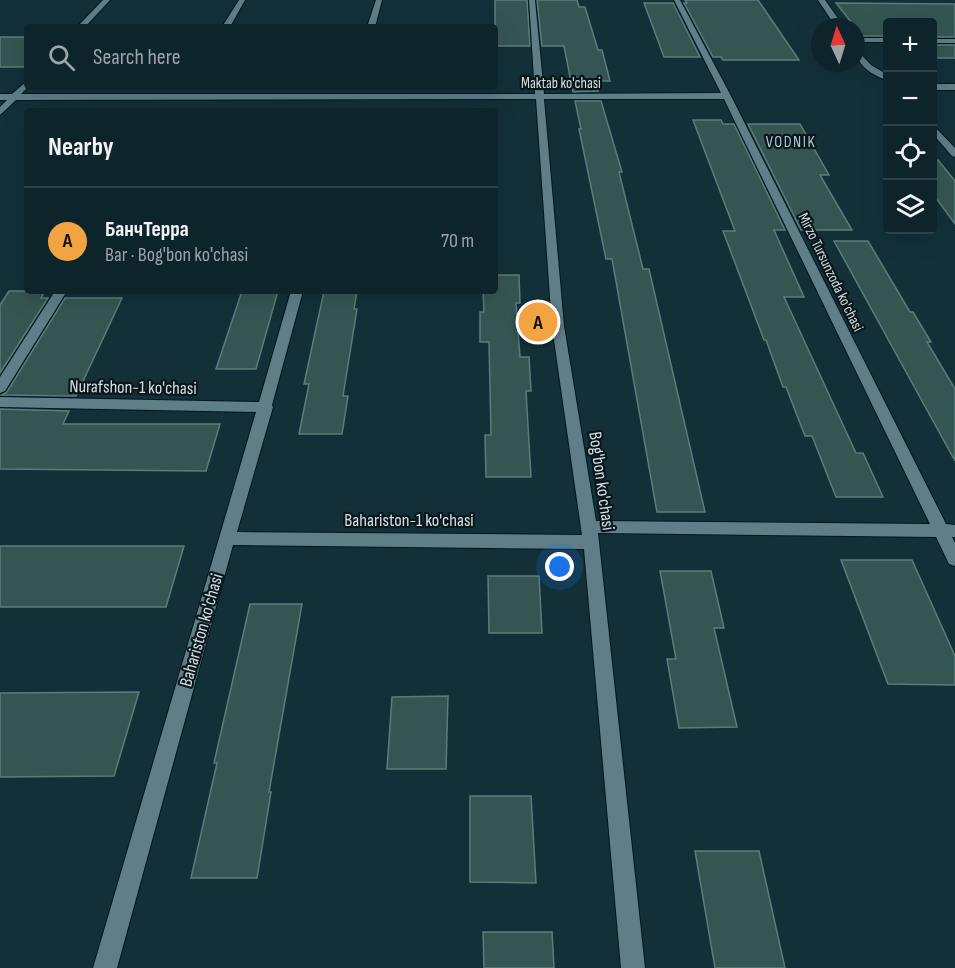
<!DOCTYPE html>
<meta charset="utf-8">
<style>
body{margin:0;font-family:"Sofia Sans Condensed",sans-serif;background:#1c3037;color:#f1f3f6}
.controls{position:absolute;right:18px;top:18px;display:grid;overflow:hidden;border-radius:6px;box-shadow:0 6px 24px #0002}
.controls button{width:54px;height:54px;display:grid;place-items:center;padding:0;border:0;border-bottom:2px solid #2e4147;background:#0e242b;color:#f1f3f6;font:30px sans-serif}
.compass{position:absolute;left:811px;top:18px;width:54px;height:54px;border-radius:50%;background:#0e242b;box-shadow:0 6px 24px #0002;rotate:356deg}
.you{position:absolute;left:560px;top:567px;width:21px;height:21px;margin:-15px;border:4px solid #fff;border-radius:50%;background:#1a73e8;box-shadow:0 0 0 9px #1a73e833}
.badge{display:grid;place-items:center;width:39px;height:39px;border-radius:50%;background:#f3a442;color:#111;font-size:20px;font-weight:700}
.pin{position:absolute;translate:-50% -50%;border:3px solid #fff;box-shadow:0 2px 6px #0006}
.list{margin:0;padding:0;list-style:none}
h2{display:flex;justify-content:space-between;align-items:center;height:78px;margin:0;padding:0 24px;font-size:26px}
h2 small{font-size:20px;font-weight:400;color:#9ba4a9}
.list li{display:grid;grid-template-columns:39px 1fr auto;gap:18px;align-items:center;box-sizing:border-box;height:108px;padding:0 24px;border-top:2px solid #2e4147}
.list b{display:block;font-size:22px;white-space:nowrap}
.list p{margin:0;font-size:20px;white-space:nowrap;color:#9ba4a9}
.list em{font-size:20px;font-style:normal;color:#9ba4a9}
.icon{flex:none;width:33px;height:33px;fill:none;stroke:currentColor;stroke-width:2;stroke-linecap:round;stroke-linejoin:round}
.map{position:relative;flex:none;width:955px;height:968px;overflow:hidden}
.search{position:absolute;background:#0e242b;box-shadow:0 6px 24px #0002;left:24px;top:24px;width:474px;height:66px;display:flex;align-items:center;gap:15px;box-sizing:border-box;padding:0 21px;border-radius:6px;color:#9ba4a9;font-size:22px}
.panel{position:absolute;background:#0e242b;box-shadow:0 6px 24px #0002;left:24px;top:108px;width:474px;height:186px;border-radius:6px}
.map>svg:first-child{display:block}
.building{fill:#355553;stroke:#5b7d7a;stroke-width:1.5}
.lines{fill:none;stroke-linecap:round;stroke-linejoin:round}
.minor-casing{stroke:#001720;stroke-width:2}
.minor{fill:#607e88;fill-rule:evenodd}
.labels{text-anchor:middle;stroke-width:4.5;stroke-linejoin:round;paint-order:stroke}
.far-street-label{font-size:15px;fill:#d0e0e6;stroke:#0a161a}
.far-neighbourhood-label{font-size:16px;letter-spacing:1.5px;fill:#aacad6;stroke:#0a161a}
.street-label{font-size:18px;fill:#d0e0e6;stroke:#0a161a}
</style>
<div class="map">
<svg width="955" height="968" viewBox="0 0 955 968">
<rect width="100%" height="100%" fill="#133039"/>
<g class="building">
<path d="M495 0H527L530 46H495Z"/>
<path d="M537 0H577L579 7H585L598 50H602L610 81H594L598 91 573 92 564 46H542Z"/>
<path d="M685 0H758L799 60H723L721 57H713L684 3H687Z"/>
<path d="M644 3H673L700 57H664Z"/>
<path d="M836 3 955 4V37H933V22H888V36H862Z"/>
<rect x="0" y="37" width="27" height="30"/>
<rect x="933" y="45" width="22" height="13"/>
<path d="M575 101H601L622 172H619L643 269H649L705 512H657L612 259H606L579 129H581Z"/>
<path d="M693 120H721L723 124H734L785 230H774L804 297H784L856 453H863L883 497H836L812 436H805L786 387H783L766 340H764L723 231H735Z"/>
<path d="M748 124H800L829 175H820L852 230H801Z"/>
<path d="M933 160H938L955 181V224L933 194Z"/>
<path d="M834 241H868L910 312H913L931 342H927L955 389V461Z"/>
<path d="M495 275H519L520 303H516L520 357H529L531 391H526L531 477H486L485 435H491L489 342H480V312H484L483 291H495Z"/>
<path d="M9 291H45L41 298H48L0 373V305Z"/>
<path d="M242 291H278L256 369H216Z"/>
<path d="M324 291H357L354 309H357L343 396H348L342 434H299L309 384H304Z"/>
<path d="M65 298H122L76 396 2 395 7 392Z"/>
<path d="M0 409 69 411 63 424H220L206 471 0 469Z"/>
<path d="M0 546H184L166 607H0Z"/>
<path d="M841 560H912L955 656V685L888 684Z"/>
<path d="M660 571H711L724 628H714L737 727 679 728 667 659H676Z"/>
<path d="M488 576H539L542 633H489Z"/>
<path d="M250 604H302L269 792H271L257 878H191L217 763H214Z"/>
<path d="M139 692 114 776 0 777V693Z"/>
<path d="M448 696 446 769H387L392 697Z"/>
<path d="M470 796H531L536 883 470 882Z"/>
<path d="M695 851H759L785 968H715Z"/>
<path d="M483 932H552L554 968H484Z"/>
</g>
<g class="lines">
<defs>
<g id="minor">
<path d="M103 0H110L85 27H77Z"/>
<path d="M239 0H245L230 27H222Z"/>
<path d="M376 0H382L375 27H367Z"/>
<path d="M529 0H535L544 94 721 93 674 0H680L731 96 946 524 955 525V537H952L955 543V566L949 564 936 537 598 533 645 968H621L584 549 233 545 117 968H93L256 412 0 407V397L259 402 291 291H303L272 405 273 407 237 532 582 535 552 326 536 99 16 100 0 115V107L7 100H0V94H12L27 81 28 87 21 94H535ZM544 99H724L930 524 596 521 564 326Z"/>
<path d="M818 0H825L844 27H836Z"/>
<rect x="856" y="38" width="32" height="4"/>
<rect x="932" y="39" width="23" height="4"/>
<path d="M856 49 871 65 888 75V81C873 75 856 66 856 49Z"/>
<rect x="932" y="84" width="23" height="6"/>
<path d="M932 124 955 148V157L952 156 932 133Z"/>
<path d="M55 291H67L5 391 0 393V377Z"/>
</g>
</defs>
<use href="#minor" class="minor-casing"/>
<use href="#minor" class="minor"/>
</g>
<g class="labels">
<g class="far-street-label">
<text x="561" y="88">Maktab ko'chasi</text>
<text transform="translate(831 272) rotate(64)" y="5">Mirzo Tursunzoda ko'chasi</text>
</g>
<g class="far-neighbourhood-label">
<text x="791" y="147">VODNIK</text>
</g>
<g class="street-label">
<text transform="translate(133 387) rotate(1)" y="6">Nurafshon-1 ko'chasi</text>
<text transform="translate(602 481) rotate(82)" y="6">Bog'bon ko'chasi</text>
<text x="409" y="526">Bahariston-1 ko'chasi</text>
<text transform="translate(201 630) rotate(-74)" y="6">Bahariston ko'chasi</text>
</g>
</g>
</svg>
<div class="controls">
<button>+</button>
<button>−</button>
<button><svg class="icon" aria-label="locate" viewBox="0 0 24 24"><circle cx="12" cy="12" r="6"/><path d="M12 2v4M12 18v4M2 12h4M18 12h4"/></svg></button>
<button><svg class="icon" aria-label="layers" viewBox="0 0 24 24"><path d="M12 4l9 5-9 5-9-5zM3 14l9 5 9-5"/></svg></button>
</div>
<svg class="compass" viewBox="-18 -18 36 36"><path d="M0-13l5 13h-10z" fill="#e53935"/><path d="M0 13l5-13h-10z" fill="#9ba4a9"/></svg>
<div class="you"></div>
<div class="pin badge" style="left:538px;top:322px">A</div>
<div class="search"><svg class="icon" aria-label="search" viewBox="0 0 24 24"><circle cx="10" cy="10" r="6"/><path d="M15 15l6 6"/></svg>Search here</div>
<section class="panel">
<h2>Nearby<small></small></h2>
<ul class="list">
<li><span class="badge">A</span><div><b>БанчТерра</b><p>Bar · Bog'bon ko'chasi</p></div><em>70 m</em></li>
</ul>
</section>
</div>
